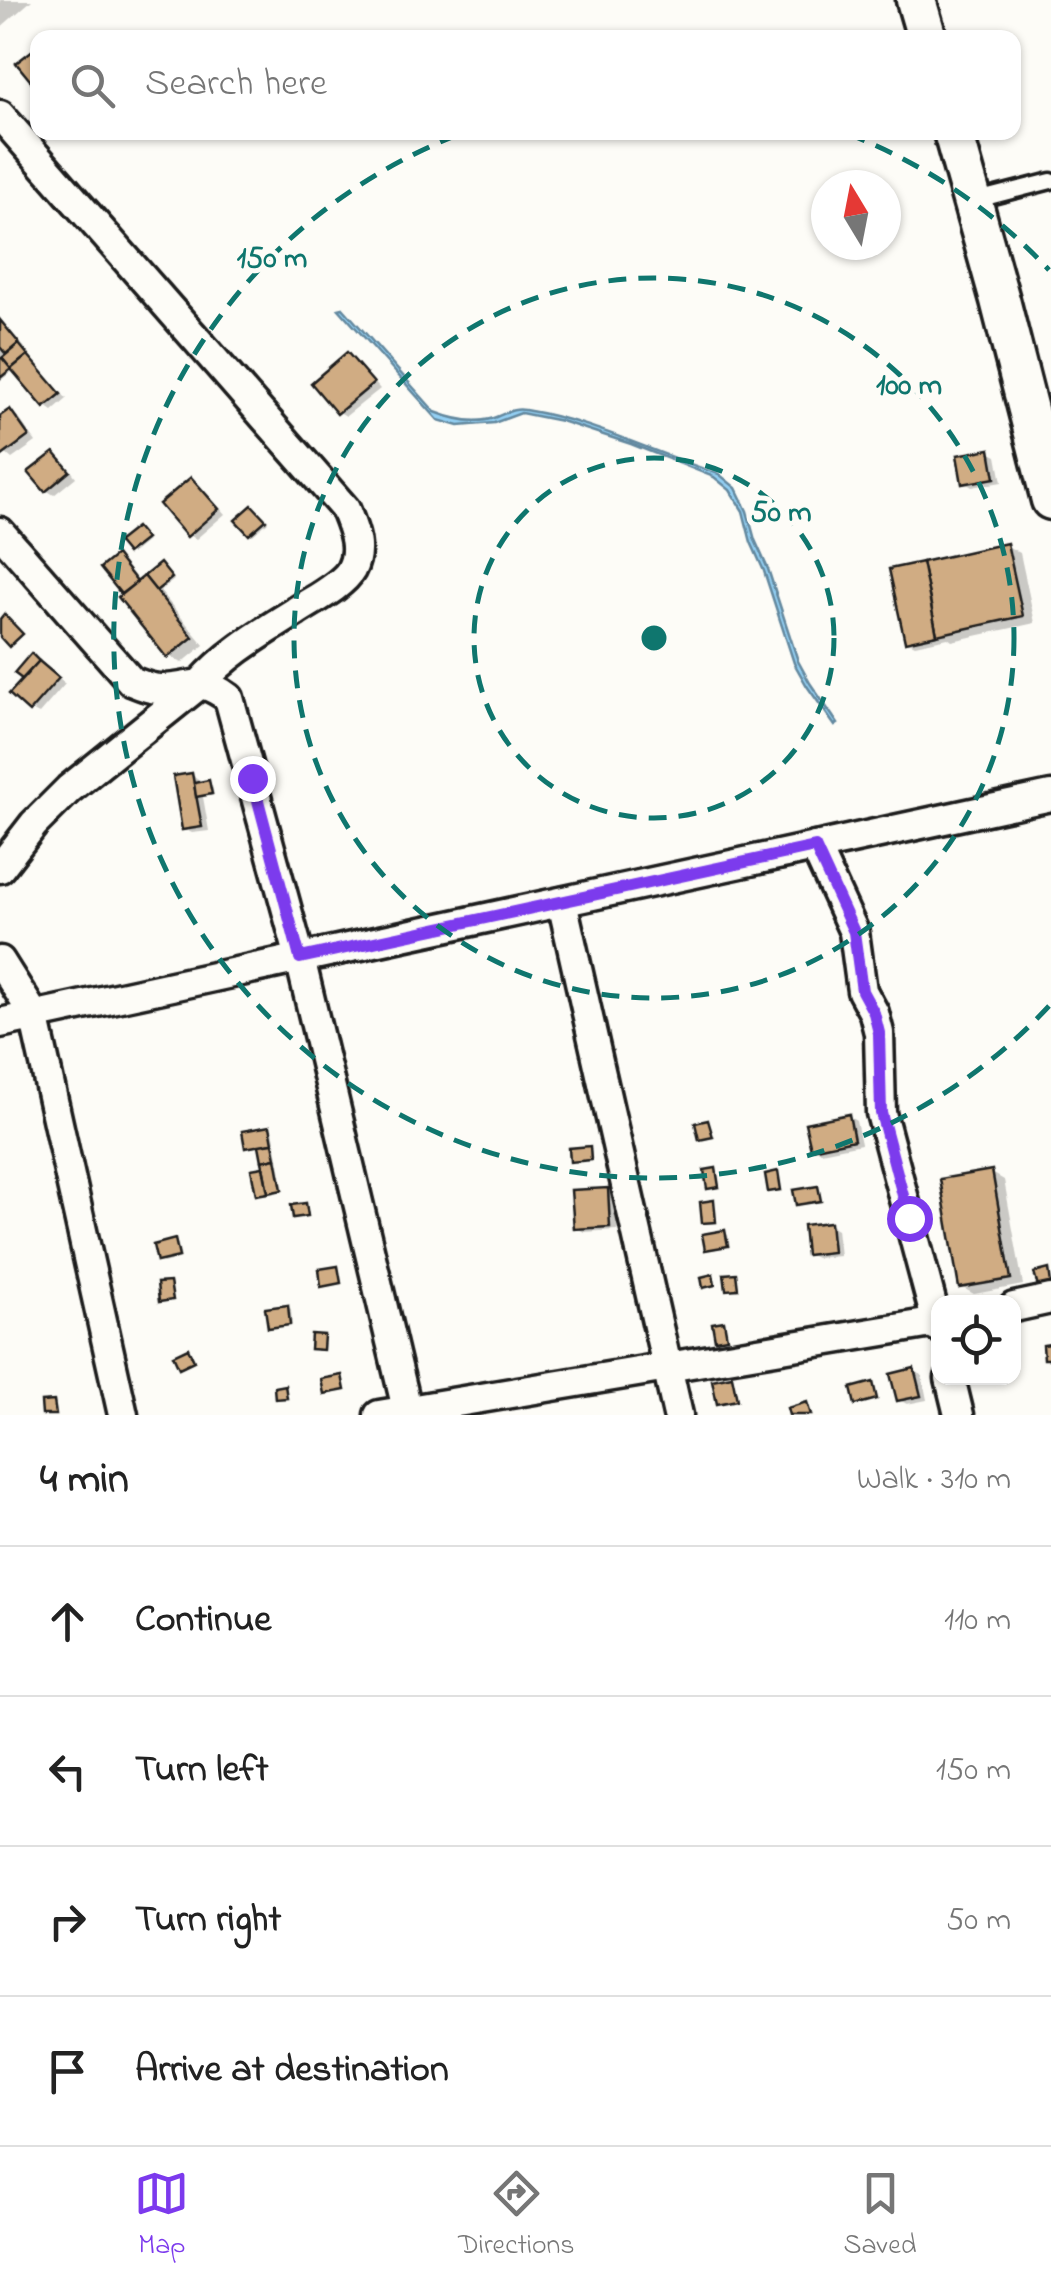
<!DOCTYPE html>
<meta charset="utf-8">
<style>
body{margin:0;font-family:"Indie Flower",sans-serif;background:#f2f2f2;color:#222}
.controls{position:absolute;right:30px;bottom:30px;display:grid;overflow:hidden;border-radius:20px;box-shadow:0 2px 8px #0004}
.controls button{width:90px;height:90px;display:grid;place-items:center;padding:0;border:0;border-bottom:2px solid #e0e0e0;background:#fff;color:#222;font:50px sans-serif}
.compass{position:absolute;left:811px;top:170px;width:90px;height:90px;border-radius:50%;background:#fff;box-shadow:0 2px 8px #0004;rotate:350deg}
.stop{position:absolute;width:30px;height:30px;margin:-22px;border:8px solid #7c3aed;border-radius:50%;background:#fff}
.stop.end{background:#7c3aed;border-color:#fff;box-shadow:0 2px 10px #0008}
.list{margin:0;padding:0;list-style:none}
h2{display:flex;justify-content:space-between;align-items:center;height:130px;margin:0;padding:0 40px;font-size:42px}
h2 small{font-size:32px;font-weight:400;color:#767676}
.list li{display:grid;grid-template-columns:65px 1fr auto;gap:30px;align-items:center;box-sizing:border-box;height:150px;padding:0 40px;border-top:2px solid #e0e0e0}
.list b{display:block;font-size:38px;white-space:nowrap}
.list em{font-size:32px;font-style:normal;color:#767676}
.icon{flex:none;width:55px;height:55px;fill:none;stroke:currentColor;stroke-width:2;stroke-linecap:round;stroke-linejoin:round}
.map{position:relative;flex:none;width:1051px;height:1415px;overflow:hidden}
.search{position:absolute;background:#fff;box-shadow:0 2px 8px #0004;left:30px;right:30px;top:30px;height:110px;display:flex;align-items:center;gap:25px;box-sizing:border-box;padding:0 35px;border-radius:20px;color:#767676;font-size:38px}
.sheet{height:730px;background:#fff}
nav{display:flex;justify-content:space-around;align-items:center;box-sizing:border-box;height:140px;border-top:2px solid #e0e0e0;background:#fff;font-size:28px;color:#767676}
nav a{display:grid;justify-items:center;gap:5px}
nav .on{color:#7c3aed}
.map>svg:first-child{display:block}
.water{fill:#93d0f4;stroke:#63889e;stroke-width:2.5}
.shadow{fill:#0003}
.building{fill:#d0ac83;stroke:#1c1c1c;stroke-width:2.5}
.lines{fill:none;stroke-linecap:round;stroke-linejoin:round}
.lane-casing{stroke:#1c1c1c;stroke-width:21}
.street-casing{stroke:#1c1c1c;stroke-width:35}
.secondary-casing{stroke:#1c1c1c;stroke-width:45}
.lane{stroke:#fdfcf7;stroke-width:14}
.street{stroke:#fdfcf7;stroke-width:28}
.secondary{stroke:#fdfcf7;stroke-width:38}
.route{stroke:#7c3aed;stroke-width:12}
.ring{fill:none;stroke:#0f766e;stroke-width:5;stroke-dasharray:18 12}
.centre{fill:#0f766e;stroke:#fdfcf7;stroke-width:5}
.ring-label{font-size:30px;text-anchor:middle;font-weight:bold;fill:#0f766e;stroke:#fdfcf7;stroke-width:10;stroke-linejoin:round;paint-order:stroke}
</style>
<div class="map">
<svg width="1051" height="1415" viewBox="0 0 1051 1415">
<rect width="100%" height="100%" fill="#fdfcf7"/>
<filter id="ink" filterUnits="userSpaceOnUse"><feTurbulence type="fractalNoise" baseFrequency=".01" numOctaves="2"/><feDisplacementMap in="SourceGraphic" scale="20" xChannelSelector="R" yChannelSelector="G"/><feConvolveMatrix kernelMatrix="1 2 1 2 8 2 1 2 1" color-interpolation-filters="sRGB"/></filter>
<g filter="url(#ink)">
<path class="water" d="M343 308 435 412C453 419 477 425 496 417 507 413 513 408 525 410 593 421 654 453 719 474L736 488 747 511 755 540 768 569 798 661 810 683 838 724 835 726 807 686 794 663 764 571 751 542 743 511 730 490 714 477 631 444 561 421 521 413 494 423 459 426 438 420 339 309Z"/>
<g class="shadow">
<path d="M0 0H32L0 28Z"/>
<path d="M0 318 25 348 23 350 67 399 53 411 46 406 15 369 0 381Z"/>
<path d="M347 355 355 360 380 389 346 416 339 412Z"/>
<path d="M10 412 18 417 36 442 12 459 0 449V419Z"/>
<path d="M989 452 997 456 1002 482 972 487 964 482Z"/>
<path d="M54 455 62 459 76 477 54 495 46 490Z"/>
<path d="M191 480 199 484 225 514 196 539 189 535Z"/>
<path d="M256 510 268 522 253 535 250 533Z"/>
<path d="M139 531 147 541 131 554 128 552Z"/>
<path d="M1007 546 1020 553 1035 623 952 641 948 638 915 645 907 641Z"/>
<path d="M117 558 124 563 140 583 164 568 174 580 160 591 204 645 182 663 169 656 123 592Z"/>
<path d="M35 658 65 684 39 714 31 710 26 679 18 672Z"/>
<path d="M192 775 200 780V784L212 785 214 795 203 797 209 831 192 833 184 829Z"/>
<path d="M848 1116 856 1121 861 1144 821 1152 813 1147Z"/>
<path d="M270 1128 273 1130 284 1191 261 1195 258 1194 254 1171 266 1169 261 1146 250 1148 247 1146Z"/>
<path d="M992 1173 1004 1180 1023 1285 974 1294 961 1287Z"/>
<path d="M608 1191 616 1195 617 1230 584 1232 576 1227Z"/>
<path d="M829 1224 837 1229 840 1256 816 1258 808 1254Z"/>
<path d="M725 1233 728 1235 730 1247 710 1250 707 1248Z"/>
<path d="M175 1242 178 1244 181 1258 163 1263 160 1261Z"/>
<path d="M288 1307 291 1309 292 1325 273 1328 270 1326Z"/>
<path d="M914 1371 922 1375 927 1400 907 1404 899 1400Z"/>
</g>
<g class="building">
<path d="M38 46V90L16 63Z"/>
<path d="M0 320 19 343 6 354 0 347Z"/>
<path d="M19 344 28 355 11 369 2 358Z"/>
<path d="M347 352 374 383 337 414 311 383Z"/>
<path d="M28 355 61 394 44 408 11 369Z"/>
<path d="M2 358 11 369 0 378V359Z"/>
<path d="M10 409 29 436 2 456 0 454V416Z"/>
<path d="M990 449 995 478 962 484 957 455Z"/>
<path d="M54 452 70 471 45 492 28 472Z"/>
<path d="M191 477 219 509 187 537 159 504Z"/>
<path d="M252 505 266 520 249 535 235 520Z"/>
<path d="M136 527 146 539 127 554 117 542Z"/>
<path d="M1007 543 1023 616 937 635 922 562Z"/>
<path d="M116 555 137 582 121 594 100 568Z"/>
<path d="M922 562 937 635 905 642 889 569Z"/>
<path d="M160 563 172 578 156 591 144 576Z"/>
<path d="M144 576 193 637 167 658 118 597Z"/>
<path d="M4 614 23 634 9 647 0 637V619Z"/>
<path d="M31 653 39 661 22 679 14 673Z"/>
<path d="M39 661 59 678 29 712 9 694Z"/>
<path d="M192 773 202 827 182 830 173 776Z"/>
<path d="M209 780 212 794 196 797 194 783Z"/>
<path d="M849 1114 854 1140 811 1149 805 1123Z"/>
<path d="M708 1120 713 1137 699 1140 695 1123Z"/>
<path d="M270 1126 273 1143 245 1148 242 1131Z"/>
<path d="M273 1143 276 1158 262 1161 259 1145Z"/>
<path d="M590 1146 591 1160 570 1162 569 1148Z"/>
<path d="M276 1158 282 1190 268 1193 262 1161Z"/>
<path d="M263 1167 268 1193 256 1195 251 1169Z"/>
<path d="M716 1168 719 1187 707 1189 704 1170Z"/>
<path d="M992 1170 1011 1279 959 1288 940 1179Z"/>
<path d="M778 1171 781 1190 768 1192 765 1174Z"/>
<path d="M818 1186 821 1201 796 1205 793 1190Z"/>
<path d="M608 1188 610 1227 574 1229 571 1190Z"/>
<path d="M714 1200 716 1222 702 1223 700 1202Z"/>
<path d="M306 1203 308 1216 293 1218 291 1205Z"/>
<path d="M830 1222 833 1252 806 1255 803 1225Z"/>
<path d="M725 1230 728 1246 705 1250 702 1234Z"/>
<path d="M175 1239 179 1257 157 1262 153 1245Z"/>
<path d="M338 1266 341 1283 321 1287 319 1269Z"/>
<path d="M1049 1269 1051 1283 1038 1287 1034 1273Z"/>
<path d="M736 1273 738 1289 726 1290 724 1274Z"/>
<path d="M713 1274 715 1285 703 1288 701 1277Z"/>
<path d="M170 1282 173 1300 159 1302 157 1283Z"/>
<path d="M288 1305 290 1325 268 1328 265 1308Z"/>
<path d="M724 1321 727 1338 715 1340 712 1323Z"/>
<path d="M311 1334 324 1335 323 1350 310 1349Z"/>
<path d="M1051 1344V1359H1044L1043 1345Z"/>
<path d="M188 1348 194 1361 179 1368 173 1355Z"/>
<path d="M914 1368 921 1396 897 1401 890 1374Z"/>
<path d="M342 1375 345 1390 324 1394 321 1379Z"/>
<path d="M732 1376 737 1400 717 1404 712 1380Z"/>
<path d="M873 1382 877 1399 855 1405 851 1388Z"/>
<path d="M285 1385 287 1398 275 1399 274 1387Z"/>
<path d="M54 1401 56 1415H42L41 1402Z"/>
<path d="M807 1402 811 1415H789L787 1408Z"/>
</g>
<g class="lines">
<defs>
<path id="lane" d="M973 201 1051 181"/>
<g id="street">
<path d="M0 115 345 509C353 529 362 549 351 570 342 586 311 601 295 612 262 633 227 653 201 683L69 789 34 824 0 868"/>
<path d="M0 532 131 681C142 685 152 690 164 689 197 688 197 675 229 698L300 958 407 1409"/>
<path d="M815 847 854 932 862 991 874 1013 879 1033 881 1113 938 1327"/>
<path d="M562 902 678 1415"/>
<path d="M0 961 34 1015 123 1415"/>
<path d="M0 1023 1051 796"/>
<path d="M1014 1307 1051 1299"/>
<path d="M950 1378 959 1415"/>
<path d="M379 1415 938 1322"/>
</g>
<g id="secondary">
<path d="M916 0 927 38"/>
<path d="M953 132 1000 300 1051 500"/>
</g>
</defs>
<use href="#lane" class="lane-casing"/>
<use href="#street" class="street-casing"/>
<use href="#secondary" class="secondary-casing"/>
<use href="#lane" class="lane"/>
<use href="#street" class="street"/>
<use href="#secondary" class="secondary"/>
</g>
</g>
<g class="lines" filter="url(#ink)">
<path class="route" d="M252 778 300 958 815 847 854 932 862 991 874 1013 879 1033 881 1113 909 1218"/>
</g>
<g class="ring">
<circle cx="654" cy="638" r="180"/>
<circle cx="654" cy="638" r="360"/>
<path d="M1049 1006A540 540 0 1 1 460 134M848 134A540 540 0 0 1 1049 270"/>
</g>
<circle cx="654" cy="638" r="15" class="centre"/>
<g class="ring-label">
<text x="272" y="267">150 m</text>
<text x="909" y="394">100 m</text>
<text x="781" y="521">50 m</text>
</g>
</svg>
<div class="controls">
<button><svg class="icon" aria-label="locate" viewBox="0 0 24 24"><circle cx="12" cy="12" r="6"/><path d="M12 2v4M12 18v4M2 12h4M18 12h4"/></svg></button>
</div>
<svg class="compass" viewBox="-18 -18 36 36"><path d="M0-13l5 13h-10z" fill="#e53935"/><path d="M0 13l5-13h-10z" fill="#767676"/></svg>
<div class="stop" style="left:909px;top:1218px"></div>
<div class="stop end" style="left:252px;top:778px"></div>
<div class="search"><svg class="icon" aria-label="search" viewBox="0 0 24 24"><circle cx="10" cy="10" r="6"/><path d="M15 15l6 6"/></svg>Search here</div>
</div>
<section class="sheet">
<h2>4 min<small>Walk · 310 m</small></h2>
<ul class="list">
<li><svg class="icon" aria-label="ahead" viewBox="0 0 24 24"><path d="M12 20V5M6 11l6-6 6 6"/></svg><div><b>Continue</b></div><em>110 m</em></li>
<li><svg class="icon" aria-label="left" viewBox="0 0 24 24"><path d="M17 20v-9H6M10 6l-5 5 5 5"/></svg><div><b>Turn left</b></div><em>150 m</em></li>
<li><svg class="icon" aria-label="right" viewBox="0 0 24 24"><path d="M7 20v-9h11M14 6l5 5-5 5"/></svg><div><b>Turn right</b></div><em>50 m</em></li>
<li><svg class="icon" aria-label="arrive" viewBox="0 0 24 24"><path d="M6 21V4h12l-3 4 3 4H6"/></svg><div><b>Arrive at destination</b></div></li>
</ul>
</section>
<nav>
<a class="on"><svg class="icon" aria-label="map" viewBox="0 0 24 24"><path d="M3 6l6-2 6 2 6-2v14l-6 2-6-2-6 2zM9 4v14M15 6v14"/></svg>Map</a>
<a><svg class="icon" aria-label="directions" viewBox="0 0 24 24"><path d="M12 3l9 9-9 9-9-9zM9 14v-3h6M13 9l2 2-2 2"/></svg>Directions</a>
<a><svg class="icon" aria-label="saved" viewBox="0 0 24 24"><path d="M7 4h10v16l-5-4-5 4z"/></svg>Saved</a>
</nav>
